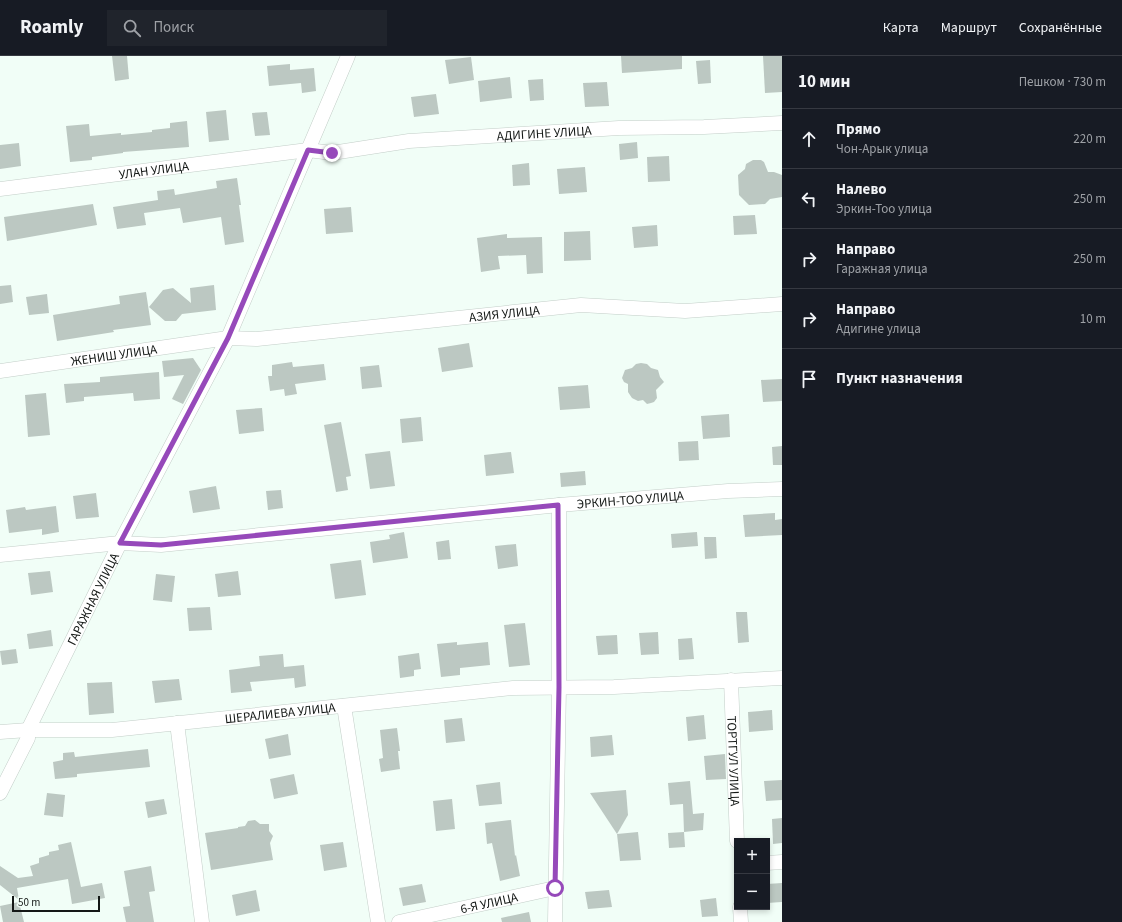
<!DOCTYPE html>
<html lang="ru">
<meta charset="utf-8">
<style>
body{margin:0;font-family:"Source Sans 3",sans-serif;background:#20242c;color:#f1f3f6}
.controls{position:absolute;right:12px;bottom:12px;display:grid;overflow:hidden;border-radius:0px;box-shadow:0 2px 6px #0003}
.controls button{width:36px;height:36px;display:grid;place-items:center;padding:0;border:0;border-bottom:1px solid #363941;background:#171b24;color:#f1f3f6;font:20px sans-serif}
.scale{position:absolute;left:12px;bottom:10px;width:88px;box-sizing:border-box;padding-left:4px;border:2px solid #141816;border-top:0;font-size:11px;line-height:14px;white-space:nowrap;color:#141816;-webkit-text-stroke:3px #f1fef7;paint-order:stroke}
.stop{position:absolute;width:12px;height:12px;margin:-9px;border:3px solid #9649ba;border-radius:50%;background:#fff}
.stop.end{background:#9649ba;border-color:#fff;box-shadow:0 1px 4px #0008}
.list{margin:0;padding:0;list-style:none}
h2{display:flex;justify-content:space-between;align-items:center;height:52px;margin:0;padding:0 16px;font-size:17px}
h2 small{font-size:13px;font-weight:400;color:#9ea1a6}
.list li{display:grid;grid-template-columns:26px 1fr auto;gap:12px;align-items:center;box-sizing:border-box;height:60px;padding:0 16px;border-top:1px solid #363941}
.list b{display:block;font-size:15px;white-space:nowrap}
.list p{margin:0;font-size:13px;white-space:nowrap;color:#9ea1a6}
.list em{font-size:13px;font-style:normal;color:#9ea1a6}
.icon{flex:none;width:22px;height:22px;fill:none;stroke:currentColor;stroke-width:2;stroke-linecap:round;stroke-linejoin:round}
.map{position:relative;flex:none;width:782px;height:866px;overflow:hidden}
header{display:flex;align-items:center;gap:24px;box-sizing:border-box;height:56px;padding:0 20px;background:#171b24;border-bottom:1px solid #363941}
header strong{font-size:19px}
nav{display:flex;gap:22px;margin-inline-start:auto;font-size:14px}
.search{width:280px;height:36px;background:#20242c;display:flex;align-items:center;gap:10px;box-sizing:border-box;padding:0 14px;border-radius:0px;color:#9ea1a6;font-size:15px}
main{display:flex}
aside{flex:1;background:#171b24}
.map>svg:first-child{display:block}
.building{fill:#bcc8c2}
.lines{fill:none;stroke-linecap:round;stroke-linejoin:round}
.street-casing{stroke:#c3cec8;stroke-width:15}
.street{stroke:#fff;stroke-width:14}
.route{stroke:#9649ba;stroke-width:5}
.labels{text-anchor:middle;stroke-width:3;stroke-linejoin:round;paint-order:stroke}
.street-label{font-size:13px;fill:#141816;stroke:#f1fef7}
</style>
<header>
<strong>Roamly</strong>
<div class="search"><svg class="icon" aria-label="search" viewBox="0 0 24 24"><circle cx="10" cy="10" r="6"/><path d="M15 15l6 6"/></svg>Поиск</div>
<nav><a>Карта</a><a>Маршрут</a><a>Сохранённые</a></nav>
</header>
<main>
<div class="map">
<svg width="782" height="866" viewBox="0 0 782 866">
<rect width="100%" height="100%" fill="#f1fef7"/>
<g class="building">
<path d="M112 0H127L129 23 115 25Z"/>
<path d="M621 0H682V13L622 17Z"/>
<path d="M763 0H782V36L765 37Z"/>
<path d="M471 1 474 24 449 28 445 4Z"/>
<path d="M710 4 711 27 698 28 696 5Z"/>
<path d="M290 8V14L314 12 316 35 302 37 301 27 269 30 267 10Z"/>
<path d="M510 21 512 42 480 46 478 25Z"/>
<path d="M543 23 544 44 530 45 528 24Z"/>
<path d="M607 26 609 50 585 51 583 27Z"/>
<path d="M436 38 439 58 414 61 411 41Z"/>
<path d="M226 54 229 84 209 86 206 56Z"/>
<path d="M267 56 270 79 255 80 252 57Z"/>
<path d="M187 65 189 91 123 96V97L92 101V104L70 106 66 70 89 68 90 80 121 77V79L152 76V74L170 72V67Z"/>
<path d="M637 86 638 102 620 104 619 88Z"/>
<path d="M19 87 21 110 0 113V89Z"/>
<path d="M669 100 670 125 648 126 647 101Z"/>
<path d="M753 104H761L764 106 768 116H774L782 119V141L770 143 765 148 749 149 739 139 738 119 745 113 746 108Z"/>
<path d="M529 107 530 129 513 130 512 109Z"/>
<path d="M585 111 587 136 559 138 557 113Z"/>
<path d="M237 122 241 149H239L244 186 225 189 221 161 183 167 180 152 144 157 146 169 117 173 113 151 158 144 157 135 174 133 175 139 217 132 216 125Z"/>
<path d="M93 148 97 169 7 185 4 161Z"/>
<path d="M351 151 353 176 326 178 324 153Z"/>
<path d="M755 159 757 178 734 179 733 160Z"/>
<path d="M657 169 658 190 634 192 632 171Z"/>
<path d="M590 175 591 204 564 205V176Z"/>
<path d="M507 178V182L542 181 543 217 527 218 526 199 498 200 500 213 481 216 477 182Z"/>
<path d="M11 229 13 246 0 248V230Z"/>
<path d="M214 229 216 254 182 258 176 265H165L149 251 163 234 173 232 191 247 190 232Z"/>
<path d="M146 236 151 269 113 274 114 276 57 285 53 259 120 248 119 240Z"/>
<path d="M47 238 49 257 29 259 26 241Z"/>
<path d="M469 287 473 311 442 316 438 292Z"/>
<path d="M193 302 201 314 183 348 172 343 184 319 164 321 162 305Z"/>
<path d="M292 306 293 311 324 308 326 324 295 328 297 338 285 340 284 333 270 335 268 320H272V309Z"/>
<path d="M641 307 647 308 651 312 658 314 660 321 664 326 656 334 657 342 654 346 651 347 647 348 643 344 638 345 632 342 628 336V328L624 326 622 322 625 314 632 312 636 308Z"/>
<path d="M379 309 382 331 362 333 360 311Z"/>
<path d="M159 316 160 343 134 345 133 337 84 341V345L66 347 64 328 100 326V321Z"/>
<path d="M782 323V345L763 346 761 324Z"/>
<path d="M588 329 590 352 560 354 558 331Z"/>
<path d="M46 337 50 379 28 381 25 339Z"/>
<path d="M262 352 264 375 239 378 236 354Z"/>
<path d="M729 358 730 381 703 383 701 360Z"/>
<path d="M421 361 423 385 402 387 400 363Z"/>
<path d="M341 366 351 420 346 421 348 434 336 436 324 369Z"/>
<path d="M698 385 699 404 679 405 678 386Z"/>
<path d="M782 390V409H773L772 391Z"/>
<path d="M390 395 395 430 370 433 365 398Z"/>
<path d="M511 396 514 417 486 420 484 399Z"/>
<path d="M585 415 586 429 561 431 560 417Z"/>
<path d="M216 430 220 453 193 457 189 435Z"/>
<path d="M281 434 283 452 268 454 266 435Z"/>
<path d="M96 437 99 461 76 463 73 440Z"/>
<path d="M56 450 59 476 42 479V473L9 477 6 454 25 451 26 454Z"/>
<path d="M775 457V464L782 463V479L745 481 743 459Z"/>
<path d="M404 476 408 502 373 507 370 486 390 483 389 479Z"/>
<path d="M697 476 698 490 672 492 671 478Z"/>
<path d="M704 481H716L717 502 705 503Z"/>
<path d="M449 484 451 503 438 504 436 486Z"/>
<path d="M516 488 518 510 498 513 495 490Z"/>
<path d="M361 504 366 539 335 543 330 508Z"/>
<path d="M50 515 53 536 31 539 28 517Z"/>
<path d="M238 515 241 539 218 541 215 518Z"/>
<path d="M156 518 175 520 172 546 153 544Z"/>
<path d="M210 551 212 574 189 575 187 552Z"/>
<path d="M736 556H747L749 586 738 587Z"/>
<path d="M525 567 530 609 509 611 504 569Z"/>
<path d="M51 574 53 590 29 593 27 578Z"/>
<path d="M658 576 659 598 641 599 639 577Z"/>
<path d="M617 579 618 598 598 599 596 580Z"/>
<path d="M692 582 694 603 679 604 678 583Z"/>
<path d="M457 586V589L488 586 490 609 460 612V619L441 621 437 588Z"/>
<path d="M16 593 18 607 2 609 0 595Z"/>
<path d="M419 597 421 613 414 614V620L400 622 398 600Z"/>
<path d="M283 598 284 611 304 609 306 630 295 632 294 622 250 626 252 635 231 637 229 614 260 610 259 600Z"/>
<path d="M179 623 182 644 155 647 152 625Z"/>
<path d="M112 626 114 657 89 659 87 627Z"/>
<path d="M772 654 773 674 749 676 748 656Z"/>
<path d="M704 659 706 683 688 685 686 661Z"/>
<path d="M462 662 465 685 446 687 444 664Z"/>
<path d="M397 672 400 695H398L400 713 381 716 379 703 383 702 380 674Z"/>
<path d="M288 678 291 699 269 703 265 683Z"/>
<path d="M612 679 614 699 591 701 590 681Z"/>
<path d="M148 693 150 711 77 718V721L55 723 53 706 63 704V697L74 696 75 701Z"/>
<path d="M725 698 726 723 706 724 704 700Z"/>
<path d="M294 718 298 738 274 743 270 723Z"/>
<path d="M782 724V744L766 745 764 725Z"/>
<path d="M690 725 693 758 704 757 703 774 684 776 683 748 670 749 668 727Z"/>
<path d="M500 726 502 748 479 750 476 729Z"/>
<path d="M626 734 628 759 617 778 590 737Z"/>
<path d="M47 737 65 739 63 761 44 759Z"/>
<path d="M164 743 167 758 148 762 145 746Z"/>
<path d="M452 743 455 773 436 775 433 745Z"/>
<path d="M782 762V787L773 788 772 763Z"/>
<path d="M255 764 260 768H269V775L273 780 270 787 273 804 211 814 205 777 238 772V771L245 770 248 765Z"/>
<path d="M511 764 515 800 516 799 520 820 500 825 492 787 487 788 485 767Z"/>
<path d="M638 776 641 804 620 805 617 778Z"/>
<path d="M684 776 685 791 669 792 668 777Z"/>
<path d="M71 786 81 831 102 827 105 842 72 848 68 823 17 832 19 844 0 829V810L18 822 33 820 30 810 39 807V802L49 799V796L59 794 58 789Z"/>
<path d="M343 786 347 811 324 815 320 789Z"/>
<path d="M151 810 155 835 149 836 154 866H126L123 851 130 850 124 815Z"/>
<path d="M782 827V846L767 847V828Z"/>
<path d="M422 828 426 846 403 850 399 832Z"/>
<path d="M256 834 260 855 236 860 232 839Z"/>
<path d="M609 834 612 851 588 853 585 836Z"/>
<path d="M716 842 718 860 702 861 700 844Z"/>
<path d="M19 846 24 866H3L0 850Z"/>
<path d="M529 856 531 866H502L501 862Z"/>
</g>
<g class="lines">
<defs>
<g id="street">
<path id="s1" d="M0 133 308 94 332 97 409 85 619 72 704 71 782 67"/>
<path id="s2" d="M0 315 228 282 257 283 581 249 685 255 782 248"/>
<path id="s3" d="M0 499 120 487 161 489 559 449 728 435 782 433"/>
<path id="s4" d="M731 624 737 785"/>
<path d="M344 650 378 866"/>
<path d="M177 667 202 866"/>
<path id="s5" d="M0 676 28 674H112L513 632 614 631 782 622"/>
<path id="s6" d="M0 737 28 682V674L120 487 228 282 348 0"/>
<path d="M767 807 782 806"/>
<path d="M740 851 741 866"/>
<path id="s7" d="M399 866 555 832"/>
<path d="M555 866 559 631V449"/>
</g>
</defs>
<use href="#street" class="street-casing"/>
<use href="#street" class="street"/>
</g>
<g class="lines">
<path class="route" d="M332 97 308 94 228 282 120 487 161 489 558 449 559 631 555 832"/>
</g>
<g class="labels">
<g class="street-label">
<text dy="5" stroke="none"><textPath href="#s1" startOffset="548">АДИГИНЕ УЛИЦА</textPath></text>
<text dy="5" stroke="none"><textPath href="#s1" startOffset="155">УЛАН УЛИЦА</textPath></text>
<text dy="5" stroke="none"><textPath href="#s2" startOffset="508">АЗИЯ УЛИЦА</textPath></text>
<text dy="5" stroke="none"><textPath href="#s2" startOffset="115">ЖЕНИШ УЛИЦА</textPath></text>
<text dy="5" stroke="none"><textPath href="#s3" startOffset="633">ЭРКИН-ТОО УЛИЦА</textPath></text>
<text dy="5" stroke="none"><textPath href="#s6" startOffset="216">ГАРАЖНАЯ УЛИЦА</textPath></text>
<text dy="5" stroke="none"><textPath href="#s5" startOffset="281">ШЕРАЛИЕВА УЛИЦА</textPath></text>
<text dy="5" stroke="none"><textPath href="#s4" startOffset="81">ТОРТГУЛ УЛИЦА</textPath></text>
<text dy="5" stroke="none"><textPath href="#s7" startOffset="92">6-Я УЛИЦА</textPath></text>
</g>
</g>
</svg>
<div class="controls">
<button>+</button>
<button>−</button>
</div>
<div class="scale">50 m</div>
<div class="stop" style="left:555px;top:832px"></div>
<div class="stop end" style="left:332px;top:97px"></div>
</div>
<aside>
<h2>10 мин<small>Пешком · 730 m</small></h2>
<ul class="list">
<li><svg class="icon" aria-label="ahead" viewBox="0 0 24 24"><path d="M12 20V5M6 11l6-6 6 6"/></svg><div><b>Прямо</b><p>Чон-Арык улица</p></div><em>220 m</em></li>
<li><svg class="icon" aria-label="left" viewBox="0 0 24 24"><path d="M17 20v-9H6M10 6l-5 5 5 5"/></svg><div><b>Налево</b><p>Эркин-Тоо улица</p></div><em>250 m</em></li>
<li><svg class="icon" aria-label="right" viewBox="0 0 24 24"><path d="M7 20v-9h11M14 6l5 5-5 5"/></svg><div><b>Направо</b><p>Гаражная улица</p></div><em>250 m</em></li>
<li><svg class="icon" aria-label="right" viewBox="0 0 24 24"><path d="M7 20v-9h11M14 6l5 5-5 5"/></svg><div><b>Направо</b><p>Адигине улица</p></div><em>10 m</em></li>
<li><svg class="icon" aria-label="arrive" viewBox="0 0 24 24"><path d="M6 21V4h12l-3 4 3 4H6"/></svg><div><b>Пункт назначения</b></div></li>
</ul>
</aside>
</main>
